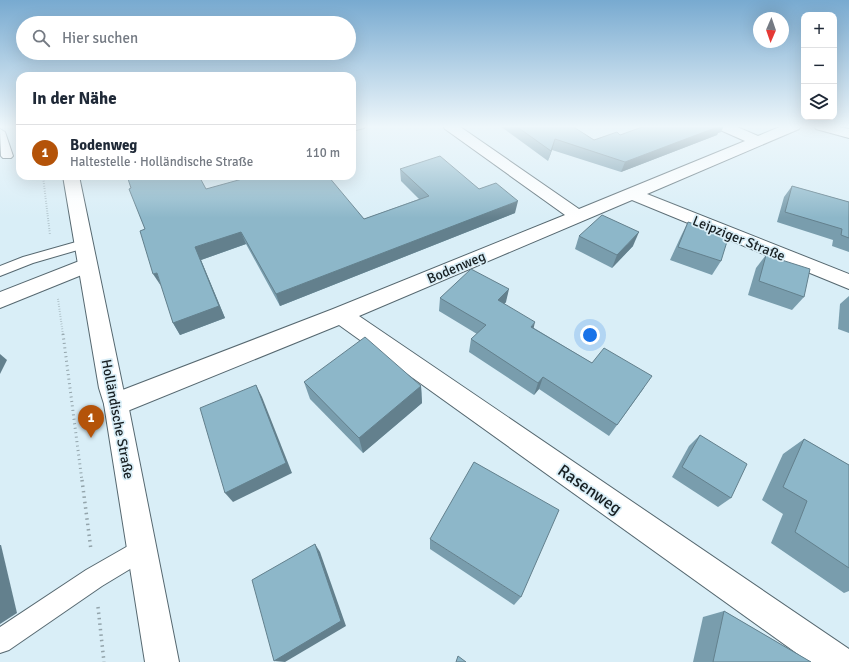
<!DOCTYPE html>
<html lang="de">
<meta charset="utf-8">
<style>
body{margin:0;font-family:Signika,sans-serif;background:#f2f2f3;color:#1f2937}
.controls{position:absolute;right:12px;top:12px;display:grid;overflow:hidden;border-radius:8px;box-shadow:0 4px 16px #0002}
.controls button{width:36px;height:36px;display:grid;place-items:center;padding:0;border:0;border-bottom:1px solid #e0e1e3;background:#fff;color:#1f2937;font:20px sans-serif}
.compass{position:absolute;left:753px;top:12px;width:36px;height:36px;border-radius:50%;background:#fff;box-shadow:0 4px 16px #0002;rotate:182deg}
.you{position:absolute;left:590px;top:335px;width:14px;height:14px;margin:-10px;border:3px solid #fff;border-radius:50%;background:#1a73e8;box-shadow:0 0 0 6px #1a73e833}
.badge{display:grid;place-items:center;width:26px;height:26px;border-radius:50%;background:#b45309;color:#fff;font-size:13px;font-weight:700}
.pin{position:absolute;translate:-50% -33px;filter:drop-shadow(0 1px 2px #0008)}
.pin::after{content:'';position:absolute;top:21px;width:14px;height:12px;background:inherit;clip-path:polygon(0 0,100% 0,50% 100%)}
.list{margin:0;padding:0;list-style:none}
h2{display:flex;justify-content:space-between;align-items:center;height:52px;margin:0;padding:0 16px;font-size:17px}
h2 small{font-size:13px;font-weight:400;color:#747a83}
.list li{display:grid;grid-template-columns:26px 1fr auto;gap:12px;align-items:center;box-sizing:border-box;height:56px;padding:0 16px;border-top:1px solid #e0e1e3}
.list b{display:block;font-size:15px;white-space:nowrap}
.list p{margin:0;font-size:13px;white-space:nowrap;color:#747a83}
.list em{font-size:13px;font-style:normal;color:#747a83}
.icon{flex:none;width:22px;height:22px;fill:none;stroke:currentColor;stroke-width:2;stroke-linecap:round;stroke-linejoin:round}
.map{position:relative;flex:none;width:849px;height:662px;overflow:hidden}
.search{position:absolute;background:#fff;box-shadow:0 4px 16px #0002;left:16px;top:16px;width:340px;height:44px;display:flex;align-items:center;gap:10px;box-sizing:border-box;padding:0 14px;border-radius:22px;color:#747a83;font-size:15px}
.panel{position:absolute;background:#fff;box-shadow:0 4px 16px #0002;left:16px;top:72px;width:340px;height:108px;border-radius:12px}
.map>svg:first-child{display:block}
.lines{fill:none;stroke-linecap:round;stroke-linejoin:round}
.service-casing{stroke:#566870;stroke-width:2}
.minor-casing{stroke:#566870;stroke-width:2}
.tertiary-casing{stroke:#566870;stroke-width:2}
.path-far2{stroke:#93a4ab;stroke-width:2;stroke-dasharray:0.5 2;stroke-linecap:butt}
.path-far1{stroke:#93a4ab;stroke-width:3;stroke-dasharray:1 3.5;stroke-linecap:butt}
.path{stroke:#93a4ab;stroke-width:3.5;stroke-dasharray:1.5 4;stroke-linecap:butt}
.service{fill:#fff;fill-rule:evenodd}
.minor{fill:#fff;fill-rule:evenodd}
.tertiary{fill:#fff;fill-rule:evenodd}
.wall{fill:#799dad}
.shaded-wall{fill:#63808d}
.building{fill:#8db7c9;stroke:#63808d}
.labels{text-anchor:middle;stroke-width:3.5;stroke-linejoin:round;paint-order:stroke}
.street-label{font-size:14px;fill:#161e21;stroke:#d9eef7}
.near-street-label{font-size:17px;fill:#161e21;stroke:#d9eef7}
</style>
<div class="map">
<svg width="849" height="662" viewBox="0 0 849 662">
<rect width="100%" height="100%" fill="#d9eef7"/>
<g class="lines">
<defs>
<g id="service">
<path d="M352 126H365L364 128 352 131Z"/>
<path d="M0 129 5 132 13 156 11 158H3L1 156Z"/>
<path d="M83 240 88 241 90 244 88 247 33 263 0 276V266L23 257Z"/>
<path d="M142 538 150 541 153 549 150 557 102 586 9 650 0 653V627L86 570Z"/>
</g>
<g id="minor">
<path d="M443 126H459L579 209 745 141 718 129 716 126H735L758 136 782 126H801L799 129 647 194 849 274V289L632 200 359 316 849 649V662H809L339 325 125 412 116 415 107 412 104 404 107 396 333 309 565 215 445 129Z"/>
<path d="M814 126H836L849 129V138L816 129Z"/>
<path d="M87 258 94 260 97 265 94 270 0 308V292Z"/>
</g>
<path id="tertiary" d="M63 176H79L123 388 128 404 179 662H145L104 404 99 388Z"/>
</defs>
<use href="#service" class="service-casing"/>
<use href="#minor" class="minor-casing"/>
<use href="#tertiary" class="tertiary-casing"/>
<g class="path-far2">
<path d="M43 176 50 235"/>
<path d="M58 299 63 335"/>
</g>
<path class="path-far1" d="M63 334 82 481"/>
<g class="path">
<path d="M82 480 91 550"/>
<path d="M98 607 104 662"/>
</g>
<use href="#service" class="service"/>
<use href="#minor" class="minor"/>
<use href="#tertiary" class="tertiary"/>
</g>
<g class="wall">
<path d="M500 126H572L594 140 620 135 721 132 718 133 717 135 621 172 552 150 548 161Z"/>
<path d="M400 169 479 189 515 213 280 306 246 244 201 260 225 318 180 335 173 323 145 229 131 188 206 189 364 219 419 199 401 181Z"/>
<path d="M792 186 849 202V252L832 246 833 240 777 222 784 197Z"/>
<path d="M688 222 721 261 712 275 670 260 681 236Z"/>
<path d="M579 236 633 246 612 268 575 249Z"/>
<path d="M766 255 804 297 792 310 748 295 756 268Z"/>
<path d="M849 296V333L838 329 840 304Z"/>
<path d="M440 298 506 302 504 304 534 328 592 363 644 388 609 436 539 389 534 395 469 352 471 339 477 334 439 311Z"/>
<path d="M304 382 421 386 422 403 363 453 310 399Z"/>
<path d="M700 435 731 498 718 507 672 477 689 446Z"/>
<path d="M804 439 849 465V591L844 593 771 543 783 514 762 500 783 454Z"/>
<path d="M430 539 521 597 514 605 430 549Z"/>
<path d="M724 611 811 662H693L703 617Z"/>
</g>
<g class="shaded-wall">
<path d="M719 126H724L721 132 718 133 717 135 621 172 625 162Z"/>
<path d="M555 139 552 150 548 161 551 151Z"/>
<path d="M518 201 515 213 280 306 276 294Z"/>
<path d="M241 232 246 244 201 260 225 318 180 335 173 323 195 247Z"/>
<path d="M639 232 633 246 612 268 617 255Z"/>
<path d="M157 273 161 286 153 274Z"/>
<path d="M509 289 506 302 496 313 498 300Z"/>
<path d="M535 322 532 335 531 327Z"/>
<path d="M0 354 7 360 0 374Z"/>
<path d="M543 377 539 389 534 395 538 383Z"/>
<path d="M256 385 262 397 292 473 233 502 225 493Z"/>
<path d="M421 386 422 403 363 453 359 438Z"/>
<path d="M315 544 320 552 346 626 285 662 274 661Z"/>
<path d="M0 545H1L17 613 0 624Z"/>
</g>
<g class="building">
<path d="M516 126H572L594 140 617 132 620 135 645 126H720L625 162 555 139 551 151Z"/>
<path d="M440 156 479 189 496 183 518 201 276 294 241 232 195 247 219 306 173 323 157 273 153 274 140 231 145 229 129 189 131 188 127 176H199L206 189 253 176H328L364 219 429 196 400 169Z"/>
<path d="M792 186 849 202V238L841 235 842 229 785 212Z"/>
<path d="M602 215 639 232 617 255 579 236Z"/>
<path d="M688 222 729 235 721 261 678 247Z"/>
<path d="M766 255 810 269 804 297 759 281Z"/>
<path d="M471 269 509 289 498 300 535 322 531 327 592 363 604 348 652 376 617 425 543 377 538 383 471 339 486 325 440 298Z"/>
<path d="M365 337 421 386 359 438 304 382Z"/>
<path d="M256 385 286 463 225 493 200 408Z"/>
<path d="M700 435 747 464 731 498 682 467Z"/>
<path d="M804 439 849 465V568L795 532 807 501 783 487Z"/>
<path d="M474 462 559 510 521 597 430 539Z"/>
<path d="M315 544 341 621 274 661 252 580Z"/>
<path d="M724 611 811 662H713Z"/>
<path d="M458 656 466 662H456Z"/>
</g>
<linearGradient id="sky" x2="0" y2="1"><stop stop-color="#78aad0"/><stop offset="0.58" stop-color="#eef7fb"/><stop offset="1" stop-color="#eef7fb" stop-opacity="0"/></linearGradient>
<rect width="849" height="218" fill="url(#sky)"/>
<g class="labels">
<g class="street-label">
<text transform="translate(739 238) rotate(22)" y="5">Leipziger Straße</text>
<text transform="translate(456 267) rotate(-23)" y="5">Bodenweg</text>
<text transform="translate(118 419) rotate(79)" y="5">Holländische Straße</text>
</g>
<g class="near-street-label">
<text transform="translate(590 489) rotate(35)" y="6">Rasenweg</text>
</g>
</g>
</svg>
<div class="controls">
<button>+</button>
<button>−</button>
<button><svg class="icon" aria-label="layers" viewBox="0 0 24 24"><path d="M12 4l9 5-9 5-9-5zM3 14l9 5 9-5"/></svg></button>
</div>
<svg class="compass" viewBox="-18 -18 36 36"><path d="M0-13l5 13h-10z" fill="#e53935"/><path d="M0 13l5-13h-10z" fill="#747a83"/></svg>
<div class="you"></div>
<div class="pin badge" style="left:91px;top:438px">1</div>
<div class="search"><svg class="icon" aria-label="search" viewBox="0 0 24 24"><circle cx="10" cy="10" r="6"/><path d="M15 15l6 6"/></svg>Hier suchen</div>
<section class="panel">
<h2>In der Nähe<small></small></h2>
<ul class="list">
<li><span class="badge">1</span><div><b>Bodenweg</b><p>Haltestelle · Holländische Straße</p></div><em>110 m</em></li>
</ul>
</section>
</div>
